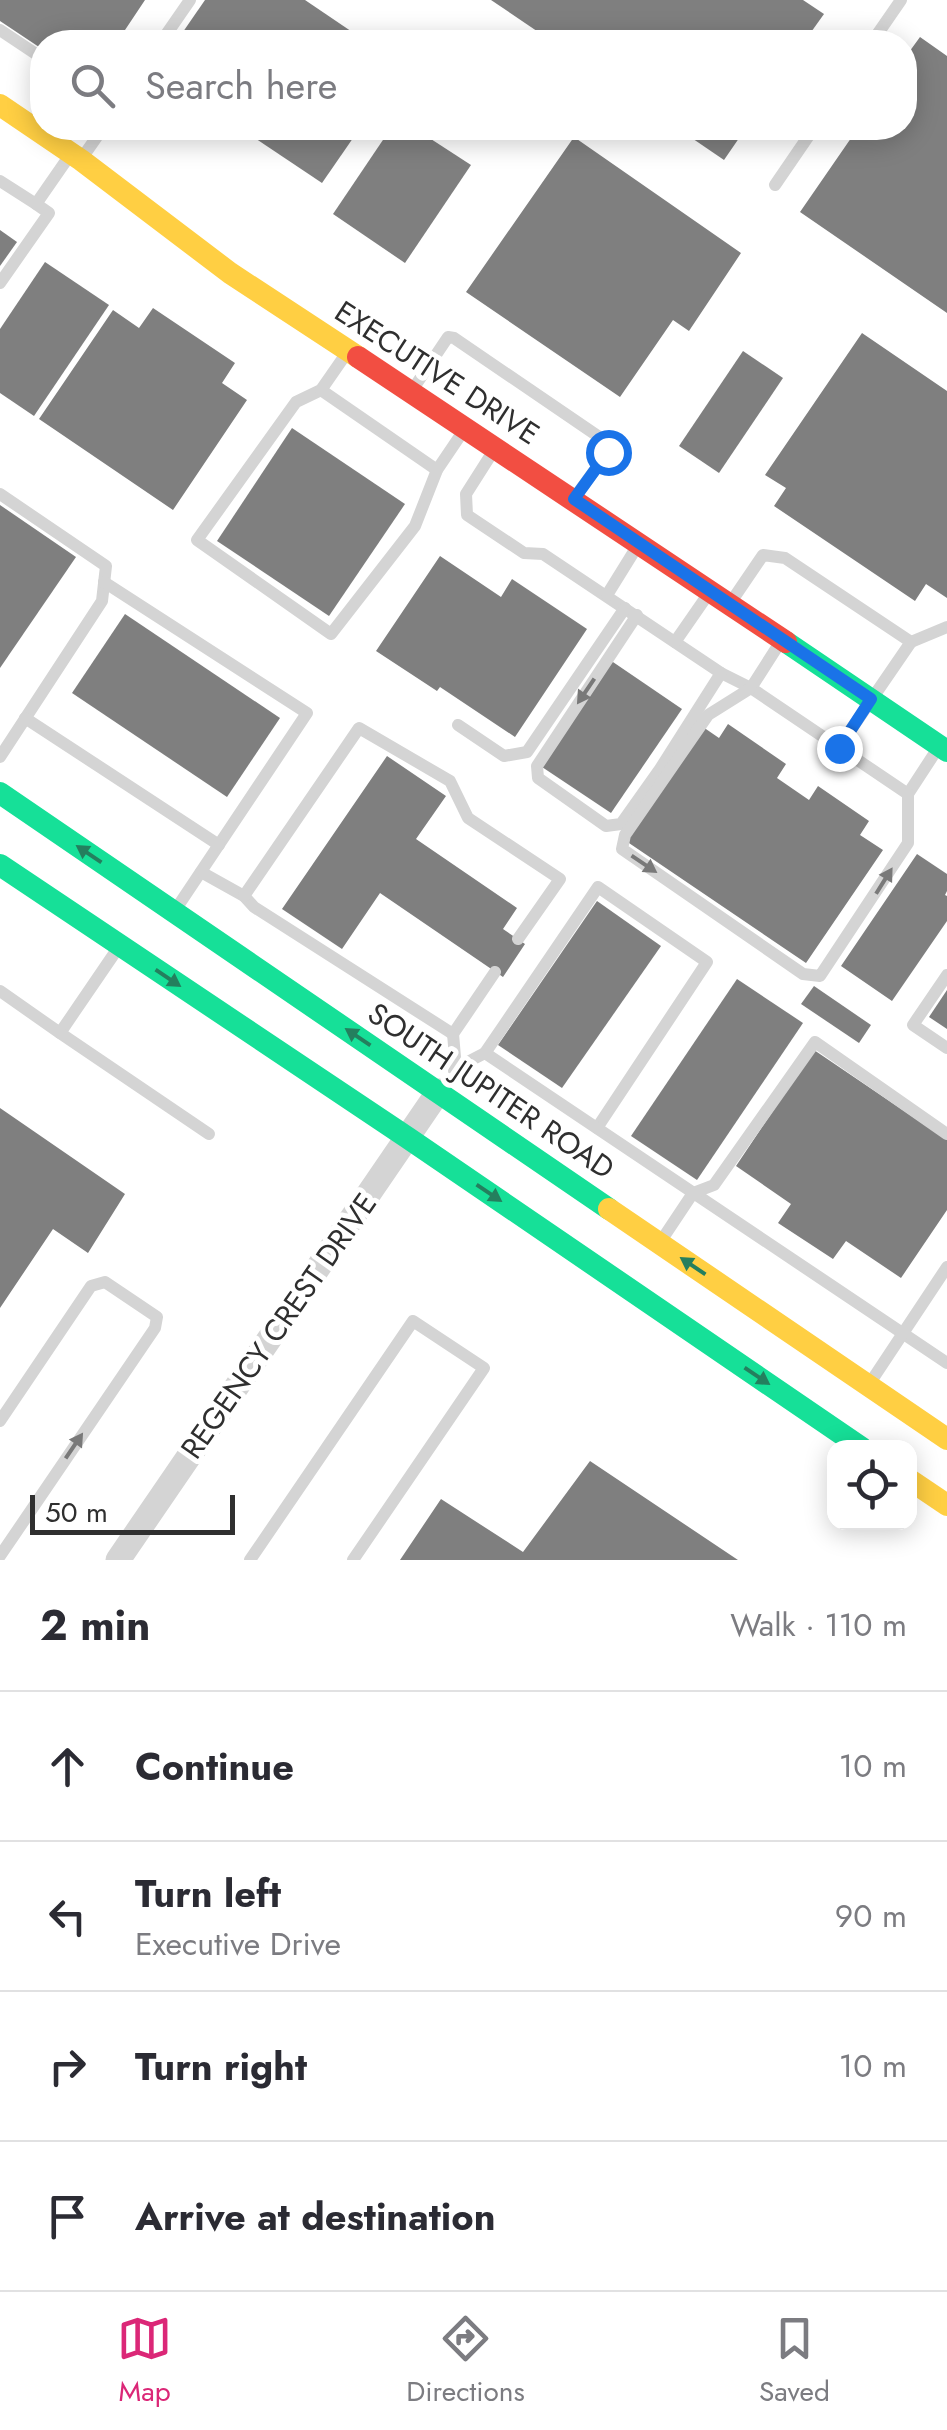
<!DOCTYPE html>
<meta charset="utf-8">
<style>
body{margin:0;font-family:Jost,sans-serif;background:#f7f7f7;color:#2b2b33}
.controls{position:absolute;right:30px;bottom:30px;display:grid;overflow:hidden;border-radius:20px;box-shadow:0 5px 25px #0003}
.controls button{width:90px;height:90px;display:grid;place-items:center;padding:0;border:0;border-bottom:2px solid #e1e1e2;background:#fff;color:#2b2b33;font:50px sans-serif}
.scale{position:absolute;left:30px;bottom:25px;width:205px;box-sizing:border-box;padding-left:10px;border:5px solid #2f2f2f;border-top:0;font-size:28px;line-height:35px;white-space:nowrap;color:#2f2f2f;-webkit-text-stroke:8px #fff;paint-order:stroke}
.stop{position:absolute;width:30px;height:30px;margin:-22px;border:8px solid #1a73e8;border-radius:50%;background:#fff}
.stop.end{background:#1a73e8;border-color:#fff;box-shadow:0 2px 10px #0008}
.list{margin:0;padding:0;list-style:none}
h2{display:flex;justify-content:space-between;align-items:center;height:130px;margin:0;padding:0 40px;font-size:42px}
h2 small{font-size:32px;font-weight:400;color:#7c7c81}
.list li{display:grid;grid-template-columns:65px 1fr auto;gap:30px;align-items:center;box-sizing:border-box;height:150px;padding:0 40px;border-top:2px solid #e1e1e2}
.list b{display:block;font-size:38px;white-space:nowrap}
.list p{margin:0;font-size:32px;white-space:nowrap;color:#7c7c81}
.list em{font-size:32px;font-style:normal;color:#7c7c81}
.icon{flex:none;width:55px;height:55px;fill:none;stroke:currentColor;stroke-width:2;stroke-linecap:round;stroke-linejoin:round}
.map{position:relative;flex:none;width:947px;height:1560px;overflow:hidden}
.search{position:absolute;background:#fff;box-shadow:0 5px 25px #0003;left:30px;right:30px;top:30px;height:110px;display:flex;align-items:center;gap:25px;box-sizing:border-box;padding:0 35px;border-radius:40px;color:#7c7c81;font-size:38px}
.sheet{height:730px;background:#fff}
nav{display:flex;justify-content:space-around;align-items:center;box-sizing:border-box;height:140px;border-top:2px solid #e1e1e2;background:#fff;font-size:28px;color:#7c7c81}
nav a{display:grid;justify-items:center;gap:5px}
nav .on{color:#db2777}
.map>svg:first-child{display:block}
.building{fill:#7f7f7f}
.lines{fill:none;stroke-linecap:round;stroke-linejoin:round}
.lane{stroke:#d4d4d4;stroke-width:12}
.street{stroke:#d4d4d4;stroke-width:25}
.fast{stroke:#16e098;stroke-width:22}
.slow{stroke:#ffcf43;stroke-width:22}
.jam{stroke:#f24e42;stroke-width:22}
.oneway{fill:#797979}
.oneway2{fill:#247f5e}
.route{stroke:#1a73e8;stroke-width:12}
.labels{text-anchor:middle;stroke-width:10;stroke-linejoin:round;paint-order:stroke}
.street-label{font-size:30px;fill:#2f2f2f;stroke:#fff}
</style>
<div class="map">
<svg width="947" height="1560" viewBox="0 0 947 1560">
<rect width="100%" height="100%" fill="#fff"/>
<g class="building">
<path d="M0 0H145L117 42H42V49L0 21Z"/>
<path d="M205 0H305L367 42H176Z"/>
<path d="M491 0H803L824 14 804 42H553Z"/>
<path d="M920 37 947 56V313L800 212 858 128H904V59Z"/>
<path d="M240 128H360L322 183Z"/>
<path d="M391 128H414L471 165 405 263 333 214Z"/>
<path d="M677 128H746L724 160Z"/>
<path d="M574 137 741 253 689 331 673 320 620 397 466 292Z"/>
<path d="M0 230 17 242 0 266Z"/>
<path d="M45 262 109 305 34 416 0 393V329Z"/>
<path d="M153 308 235 363 222 383 247 400 173 510 39 419 113 310 139 328Z"/>
<path d="M862 333 947 391V598L926 584 915 601 774 506 786 488 765 475Z"/>
<path d="M743 351 783 378 719 473 679 446Z"/>
<path d="M292 428 405 504 329 616 217 541Z"/>
<path d="M0 505 76 557 0 668Z"/>
<path d="M440 556 501 597 512 579 587 629 515 737 440 687 437 691 376 651Z"/>
<path d="M125 614 280 718 227 797 72 693Z"/>
<path d="M610 660 682 709 611 813 539 765Z"/>
<path d="M728 724 786 764 777 778 809 800 818 786 869 821 860 835 883 850 806 963 626 841 703 727 719 738Z"/>
<path d="M387 756 446 796 416 839 517 908 503 929 525 944 503 977 380 893 342 949 282 909Z"/>
<path d="M917 854 947 874V891L945 895 947 896V921L892 1001 841 966Z"/>
<path d="M597 901 661 946 562 1088 498 1045Z"/>
<path d="M737 979 803 1023 697 1180 631 1136Z"/>
<path d="M814 986 871 1025 859 1043 801 1004Z"/>
<path d="M947 990V1029L929 1017Z"/>
<path d="M814 1050 947 1140V1210L901 1278 846 1241 833 1259 778 1223 791 1204 736 1166Z"/>
<path d="M0 1108 125 1194 88 1253 53 1229 0 1308Z"/>
<path d="M590 1461 738 1560H400L441 1499 523 1552Z"/>
</g>
<g class="lines">
<g class="lane">
<path d="M0 30 42 58"/>
<path d="M161 42 190 0"/>
<path d="M872 42 901 0"/>
<path d="M82 158 103 128"/>
<path d="M0 181 36 204 70 155"/>
<path d="M775 185 814 128"/>
<path d="M0 283 49 213 36 204"/>
<path d="M346 354 321 390 296 402 197 540 331 634 415 526 437 470 464 430"/>
<path d="M413 389 448 337 454 338 608 443V452L575 497"/>
<path d="M321 390 437 470"/>
<path d="M494 450 466 494 467 515 524 553 543 554 721 673 751 688"/>
<path d="M0 494 106 566 102 601 0 757"/>
<path d="M104 582 307 713 176 909"/>
<path d="M607 595 638 545"/>
<path d="M731 602 763 555 785 558 911 642 839 747"/>
<path d="M637 615 537 766 538 778 606 826 621 824 660 769 721 673"/>
<path d="M781 641 751 688 908 794 938 748"/>
<path d="M675 642 709 593"/>
<path d="M911 642 947 627"/>
<path d="M751 688 708 715 625 835 622 849 803 974 820 976 908 843V794"/>
<path d="M25 718 219 845"/>
<path d="M458 725 504 756 527 752 625 608"/>
<path d="M201 872 244 896 254 907 453 1034 495 972"/>
<path d="M244 896 359 728 450 781 468 818 560 879 518 939"/>
<path d="M947 975 913 1025 947 1048"/>
<path d="M0 991 60 1033 116 951"/>
<path d="M60 1033 209 1134"/>
<path d="M453 1034 456 1068 454 1071"/>
<path d="M485 1053 598 887 707 962 597 1128"/>
<path d="M456 1068 485 1053 947 1363"/>
<path d="M661 1241 693 1193 714 1185 815 1042 947 1134"/>
<path d="M872 1380 947 1267"/>
<path d="M0 1421 91 1286 105 1282 157 1317 155 1328 0 1556"/>
<path d="M250 1560 413 1321 484 1368 353 1560"/>
</g>
<path class="street" d="M118 1560 439 1091"/>
<g class="fast">
<path d="M786 642 947 751"/>
<path d="M0 793 609 1209"/>
<path d="M0 865 408 1138 862 1448"/>
</g>
<g class="slow">
<path d="M0 105 81 160 230 273 358 357"/>
<path d="M609 1209 947 1439"/>
<path d="M910 1480 947 1505"/>
</g>
<path class="jam" d="M358 357 786 642"/>
</g>
<defs><path id="oneway-solid" d="M-6-.8H1V-3.2L6.5 0L1 3.2V.8H-6Z" transform="scale(2.5)"/></defs>
<g class="oneway">
<use href="#oneway-solid" transform="translate(586 691) rotate(124)"/>
<use href="#oneway-solid" transform="translate(644 864) rotate(34)"/>
<use href="#oneway-solid" transform="translate(884 881) rotate(-58)"/>
<use href="#oneway-solid" transform="translate(74 1446) rotate(-56)"/>
</g>
<g class="oneway2">
<use href="#oneway-solid" transform="translate(89 854) rotate(-146)"/>
<use href="#oneway-solid" transform="translate(168 978) rotate(34)"/>
<use href="#oneway-solid" transform="translate(358 1037) rotate(-146)"/>
<use href="#oneway-solid" transform="translate(489 1193) rotate(34)"/>
<use href="#oneway-solid" transform="translate(693 1266) rotate(-146)"/>
<use href="#oneway-solid" transform="translate(757 1376) rotate(34)"/>
</g>
<g class="lines">
<path class="route" d="M608 452 574 499 871 699 839 748"/>
</g>
<g class="labels">
<g class="street-label">
<text transform="translate(437 373) rotate(33)" y="10">EXECUTIVE DRIVE</text>
<text transform="translate(491 1091) rotate(34)" y="10">SOUTH JUPITER ROAD</text>
<text transform="translate(279 1326) rotate(-55)" y="10">REGENCY CREST DRIVE</text>
</g>
</g>
</svg>
<div class="controls">
<button><svg class="icon" aria-label="locate" viewBox="0 0 24 24"><circle cx="12" cy="12" r="6"/><path d="M12 2v4M12 18v4M2 12h4M18 12h4"/></svg></button>
</div>
<div class="scale">50 m</div>
<div class="stop" style="left:608px;top:452px"></div>
<div class="stop end" style="left:839px;top:748px"></div>
<div class="search"><svg class="icon" aria-label="search" viewBox="0 0 24 24"><circle cx="10" cy="10" r="6"/><path d="M15 15l6 6"/></svg>Search here</div>
</div>
<section class="sheet">
<h2>2 min<small>Walk · 110 m</small></h2>
<ul class="list">
<li><svg class="icon" aria-label="ahead" viewBox="0 0 24 24"><path d="M12 20V5M6 11l6-6 6 6"/></svg><div><b>Continue</b></div><em>10 m</em></li>
<li><svg class="icon" aria-label="left" viewBox="0 0 24 24"><path d="M17 20v-9H6M10 6l-5 5 5 5"/></svg><div><b>Turn left</b><p>Executive Drive</p></div><em>90 m</em></li>
<li><svg class="icon" aria-label="right" viewBox="0 0 24 24"><path d="M7 20v-9h11M14 6l5 5-5 5"/></svg><div><b>Turn right</b></div><em>10 m</em></li>
<li><svg class="icon" aria-label="arrive" viewBox="0 0 24 24"><path d="M6 21V4h12l-3 4 3 4H6"/></svg><div><b>Arrive at destination</b></div></li>
</ul>
</section>
<nav>
<a class="on"><svg class="icon" aria-label="map" viewBox="0 0 24 24"><path d="M3 6l6-2 6 2 6-2v14l-6 2-6-2-6 2zM9 4v14M15 6v14"/></svg>Map</a>
<a><svg class="icon" aria-label="directions" viewBox="0 0 24 24"><path d="M12 3l9 9-9 9-9-9zM9 14v-3h6M13 9l2 2-2 2"/></svg>Directions</a>
<a><svg class="icon" aria-label="saved" viewBox="0 0 24 24"><path d="M7 4h10v16l-5-4-5 4z"/></svg>Saved</a>
</nav>
